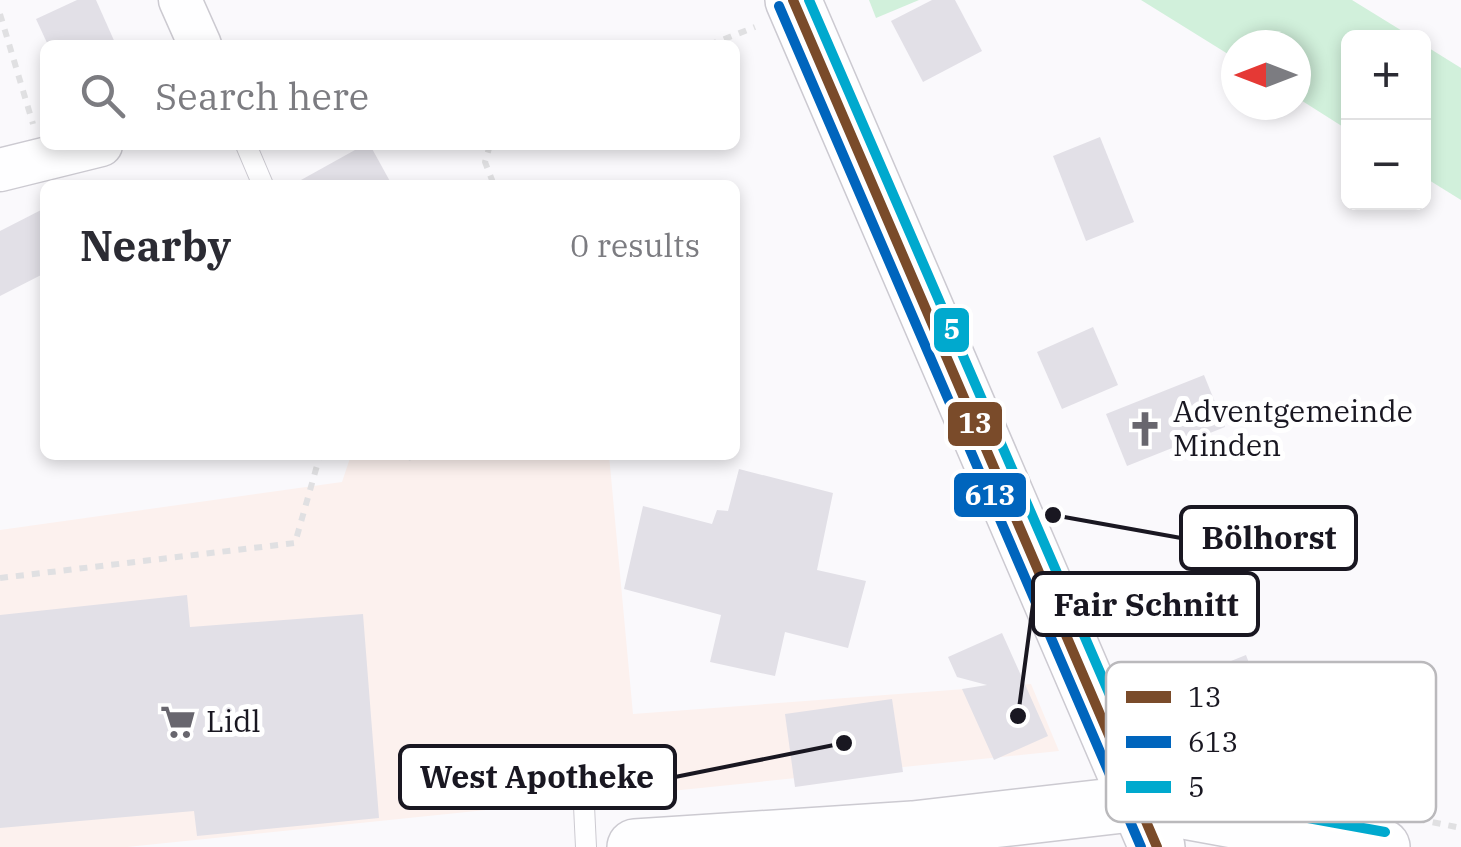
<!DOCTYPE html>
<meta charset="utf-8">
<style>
body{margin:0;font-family:"IBM Plex Serif",serif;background:#f2f2f3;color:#2b2b33}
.controls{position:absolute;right:30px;top:30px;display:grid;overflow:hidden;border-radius:15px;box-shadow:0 5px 15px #0003}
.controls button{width:90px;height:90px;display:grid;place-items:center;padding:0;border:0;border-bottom:2px solid #e1e1e2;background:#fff;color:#2b2b33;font:50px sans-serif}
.compass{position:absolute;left:1221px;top:30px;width:90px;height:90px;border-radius:50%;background:#fff;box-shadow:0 5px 15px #0003;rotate:270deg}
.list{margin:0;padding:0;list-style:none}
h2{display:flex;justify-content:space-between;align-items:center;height:130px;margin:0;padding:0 40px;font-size:42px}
h2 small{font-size:32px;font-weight:400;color:#7c7c81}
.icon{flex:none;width:55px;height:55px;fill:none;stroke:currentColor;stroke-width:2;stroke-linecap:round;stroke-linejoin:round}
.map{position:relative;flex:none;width:1461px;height:847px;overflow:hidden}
.search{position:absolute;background:#fff;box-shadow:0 5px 15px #0003;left:40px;top:40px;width:700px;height:110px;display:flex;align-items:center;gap:25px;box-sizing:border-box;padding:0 35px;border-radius:15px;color:#7c7c81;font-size:38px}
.panel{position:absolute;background:#fff;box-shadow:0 5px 15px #0003;left:40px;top:180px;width:700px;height:280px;border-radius:15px}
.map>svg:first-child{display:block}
.commercial{fill:#fcf1ee}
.green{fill:#d1f0db}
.building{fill:#e2e0e7}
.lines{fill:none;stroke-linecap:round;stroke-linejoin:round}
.lane-casing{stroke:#cccad1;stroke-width:22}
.street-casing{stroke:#cccad1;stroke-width:45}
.secondary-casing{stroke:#cccad1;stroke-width:58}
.primary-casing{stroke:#cccad1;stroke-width:58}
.path{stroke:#e0e0e2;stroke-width:6;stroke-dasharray:8 8;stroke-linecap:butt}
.lane{stroke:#fefeff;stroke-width:20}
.street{stroke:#fefeff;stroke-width:42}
.secondary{stroke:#fefeff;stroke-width:55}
.primary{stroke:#fefeff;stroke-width:55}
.bus-1-casing{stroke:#fff;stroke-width:18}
.bus-2-casing{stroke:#fff;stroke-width:18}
.bus-3-casing{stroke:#fff;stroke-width:18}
.bus-1{stroke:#7a4b2a;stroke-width:10}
.bus-2{stroke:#0065bd;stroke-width:10}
.bus-3{stroke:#00a9ce;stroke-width:10}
.labels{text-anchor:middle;stroke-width:10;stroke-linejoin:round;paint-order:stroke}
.poi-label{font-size:30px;fill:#191721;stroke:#fff;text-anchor:start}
.key{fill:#fff;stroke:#bab9bc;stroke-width:2.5}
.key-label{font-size:28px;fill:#191721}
.leader{fill:none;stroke:#191721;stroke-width:4}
.callout-dot{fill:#191721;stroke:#fff;stroke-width:4}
.callout{fill:#fff;stroke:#191721;stroke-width:4}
.callout-label{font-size:32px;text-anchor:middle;font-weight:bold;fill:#191721}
.line-badge{stroke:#fff;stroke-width:4}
.badge-label{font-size:28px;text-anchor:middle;font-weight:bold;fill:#fff}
</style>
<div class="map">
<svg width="1461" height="847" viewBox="0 0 1461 847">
<rect width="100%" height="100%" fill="#faf9fc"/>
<path class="commercial" d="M351 455H609L633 714 1031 684 1059 751 127 847H0V530L342 482Z"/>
<g class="green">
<path d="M869 0H919L876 18Z"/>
<path d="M1141 0H1352L1412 37 1348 38V130L1296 97V45H1236V59Z"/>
<path d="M1424 45 1461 68V200L1424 177Z"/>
</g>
<g class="building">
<path d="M77 0H96L116 45H48L36 19Z"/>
<path d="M932 0H955L982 51 923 82 891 21Z"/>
<path d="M1100 137 1134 222 1086 241 1053 156Z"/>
<path d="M364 145H370L392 185H292Z"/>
<path d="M45 208V273L0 296V231Z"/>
<path d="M1093 327 1118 385 1062 409 1037 352Z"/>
<path d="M1204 375 1225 427 1127 466 1106 414Z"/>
<path d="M739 469 833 493 817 570 866 581 848 648 785 632 775 676 710 662 721 615 624 589 643 506 712 524 717 510 728 511Z"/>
<path d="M187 595 190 627 363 614 379 818 197 836 194 811 0 828V615Z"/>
<path d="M1002 633 1048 736 994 760 962 689 987 685 957 677 948 657Z"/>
<path d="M1246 655 1256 682 1274 675 1285 705 1189 744 1166 687Z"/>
<path d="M892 699 903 772 795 787 785 714Z"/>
</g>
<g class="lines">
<defs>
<g id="lane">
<path d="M246 145 263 185"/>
<path d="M582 765 586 847"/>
</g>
<g id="street">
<path d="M180 0 200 45"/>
<path d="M0 170 101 145"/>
</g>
<path id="secondary" d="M635 847 913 829 1140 803 1382 847"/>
<path id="primary" d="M793 0 1157 847"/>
</defs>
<use href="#lane" class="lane-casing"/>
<use href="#street" class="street-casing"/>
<use href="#secondary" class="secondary-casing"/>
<use href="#primary" class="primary-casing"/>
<g class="path">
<path d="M0 14 33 124"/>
<path d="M709 45 755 27"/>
<path d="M490 145 485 162 494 185"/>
<path d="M404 455 416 460"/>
<path d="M0 578 295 543 320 455"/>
<path d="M1417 819 1461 828"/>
</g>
<use href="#lane" class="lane"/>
<use href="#street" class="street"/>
<use href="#secondary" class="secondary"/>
<use href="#primary" class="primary"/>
<defs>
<path id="bus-1" d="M793 0 1157 847"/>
<path id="bus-2" d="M779 6 1141 847"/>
<g id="bus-3">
<path d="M809 0 1154 797"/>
<path d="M1143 788 1385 832"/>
</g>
</defs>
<use href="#bus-1" class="bus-1-casing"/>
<use href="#bus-2" class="bus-2-casing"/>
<use href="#bus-3" class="bus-3-casing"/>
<use href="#bus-1" class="bus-1"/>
<use href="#bus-2" class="bus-2"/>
<use href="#bus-3" class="bus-3"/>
</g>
<defs>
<symbol id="church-bare" viewBox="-9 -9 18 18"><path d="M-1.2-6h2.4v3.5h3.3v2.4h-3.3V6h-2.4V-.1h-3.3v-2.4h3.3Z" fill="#68666e" stroke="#fff" stroke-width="2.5" paint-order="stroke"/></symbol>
<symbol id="supermarket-bare" viewBox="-9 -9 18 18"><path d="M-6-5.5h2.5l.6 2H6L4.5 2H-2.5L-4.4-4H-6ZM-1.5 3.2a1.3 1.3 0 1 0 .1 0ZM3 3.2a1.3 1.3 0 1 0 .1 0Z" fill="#68666e" stroke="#fff" stroke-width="2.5" paint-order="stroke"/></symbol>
</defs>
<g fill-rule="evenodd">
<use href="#church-bare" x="1120" y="404" width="50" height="50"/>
<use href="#supermarket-bare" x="153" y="697" width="50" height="50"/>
</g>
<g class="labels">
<g class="poi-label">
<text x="1173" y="422">Adventgemeinde<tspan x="1173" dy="34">Minden</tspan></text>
<text x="206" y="732">Lidl</text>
</g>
</g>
<rect x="1106" y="662" width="330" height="160" rx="15" class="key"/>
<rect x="1126" y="691" width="45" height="12" fill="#7a4b2a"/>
<rect x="1126" y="736" width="45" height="12" fill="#0065bd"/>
<rect x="1126" y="781" width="45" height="12" fill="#00a9ce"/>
<g class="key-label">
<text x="1188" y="707">13</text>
<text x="1188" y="752">613</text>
<text x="1188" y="797">5</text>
</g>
<path class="leader" d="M1053 515L1181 538M1018 716L1033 604M844 743L675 777"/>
<g class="callout-dot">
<circle cx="1053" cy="515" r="10"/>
<circle cx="1018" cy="716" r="10"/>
<circle cx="844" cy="743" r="10"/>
</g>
<g class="callout">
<rect x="1181" y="507" width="175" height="62" rx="10"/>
<rect x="1033" y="573" width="225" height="62" rx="10"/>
<rect x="400" y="746" width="275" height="62" rx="10"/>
</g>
<g class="callout-label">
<text x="1269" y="549">Bölhorst</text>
<text x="1146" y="616">Fair Schnitt</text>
<text x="537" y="788">West Apotheke</text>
</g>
<g class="line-badge">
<rect x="932" y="306" width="39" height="48" rx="10" fill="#00a9ce"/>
<rect x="946" y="400" width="58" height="48" rx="10" fill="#7a4b2a"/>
<rect x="952" y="471" width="76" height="48" rx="10" fill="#0065bd"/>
</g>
<g class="badge-label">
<text x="952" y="339">5</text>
<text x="975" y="433">13</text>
<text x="990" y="505">613</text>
</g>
</svg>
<div class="controls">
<button>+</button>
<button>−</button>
</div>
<svg class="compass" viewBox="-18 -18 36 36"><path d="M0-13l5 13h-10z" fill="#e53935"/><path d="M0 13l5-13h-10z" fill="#7c7c81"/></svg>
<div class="search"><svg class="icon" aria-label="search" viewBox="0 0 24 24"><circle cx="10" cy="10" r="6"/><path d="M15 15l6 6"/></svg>Search here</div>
<section class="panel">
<h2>Nearby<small>0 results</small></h2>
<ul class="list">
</ul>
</section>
</div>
